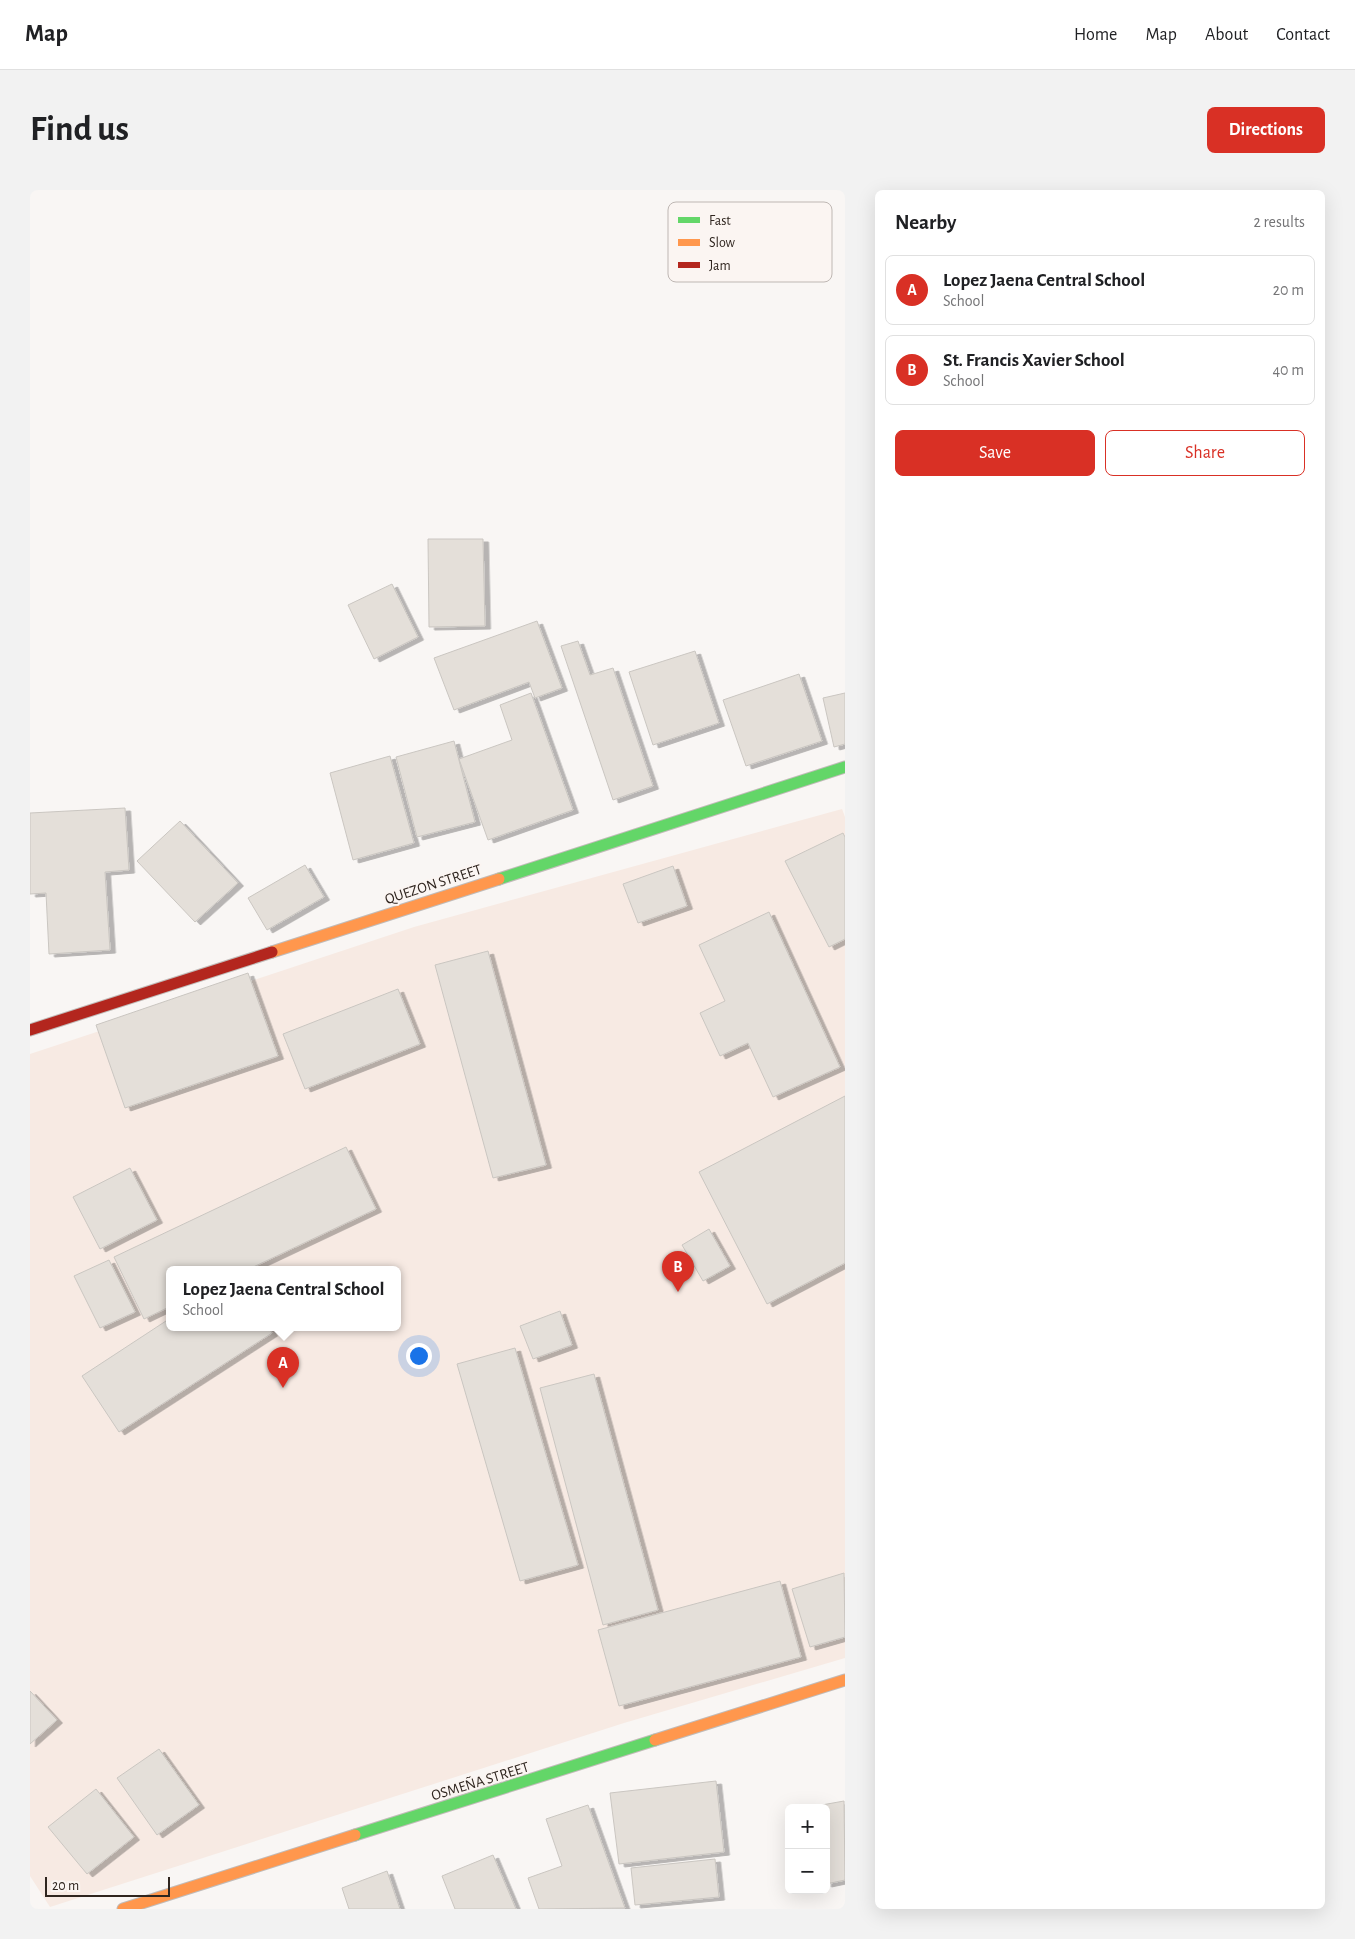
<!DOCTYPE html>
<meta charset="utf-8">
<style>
body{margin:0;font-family:"Alegreya Sans",sans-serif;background:#f2f2f2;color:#202124}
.controls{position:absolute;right:15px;bottom:15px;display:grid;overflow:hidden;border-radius:8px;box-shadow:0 5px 20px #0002}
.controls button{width:45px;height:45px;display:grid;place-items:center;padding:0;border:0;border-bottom:1px solid #e0e0e0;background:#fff;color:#202124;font:25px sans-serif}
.scale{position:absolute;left:15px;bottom:12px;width:125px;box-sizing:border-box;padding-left:5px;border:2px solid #2f251f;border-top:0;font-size:14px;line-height:18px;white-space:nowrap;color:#2f251f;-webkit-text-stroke:4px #fbf5f2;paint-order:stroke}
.you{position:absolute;left:388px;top:1165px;width:18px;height:18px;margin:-12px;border:4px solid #fff;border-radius:50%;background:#1a73e8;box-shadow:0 0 0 8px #1a73e833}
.badge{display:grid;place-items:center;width:32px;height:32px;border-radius:50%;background:#d93025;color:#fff;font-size:16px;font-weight:700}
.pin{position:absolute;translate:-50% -41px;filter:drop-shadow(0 1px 2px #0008)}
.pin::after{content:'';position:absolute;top:26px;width:18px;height:15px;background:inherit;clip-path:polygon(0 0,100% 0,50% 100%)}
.popup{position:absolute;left:136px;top:1076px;width:235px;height:65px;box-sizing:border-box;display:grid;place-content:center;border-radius:8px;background:#fff;filter:drop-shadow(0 1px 4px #0005);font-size:16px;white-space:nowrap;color:#757577}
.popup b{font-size:19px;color:#202124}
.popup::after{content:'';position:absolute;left:50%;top:100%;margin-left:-10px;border:10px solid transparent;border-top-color:#fff}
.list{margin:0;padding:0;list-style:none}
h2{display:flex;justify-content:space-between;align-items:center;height:65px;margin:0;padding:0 20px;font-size:21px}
h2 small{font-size:16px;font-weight:400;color:#757577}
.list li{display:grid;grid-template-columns:32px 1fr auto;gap:15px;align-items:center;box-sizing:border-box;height:70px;margin:0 10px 10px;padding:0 10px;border:1px solid #e0e0e0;border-radius:8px}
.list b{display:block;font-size:19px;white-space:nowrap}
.list p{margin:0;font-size:16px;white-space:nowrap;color:#757577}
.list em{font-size:16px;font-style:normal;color:#757577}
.actions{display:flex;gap:10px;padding:15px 20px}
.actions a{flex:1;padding:11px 0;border:1px solid #d93025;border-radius:8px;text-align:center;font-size:18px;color:#d93025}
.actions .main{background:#d93025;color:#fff}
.map{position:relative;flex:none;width:815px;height:1719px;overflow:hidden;border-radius:8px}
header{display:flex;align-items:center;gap:30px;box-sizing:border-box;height:70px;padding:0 25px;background:#fff;border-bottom:1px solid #e0e0e0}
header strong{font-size:24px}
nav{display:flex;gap:28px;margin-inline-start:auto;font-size:18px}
.intro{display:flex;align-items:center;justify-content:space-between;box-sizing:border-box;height:120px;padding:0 30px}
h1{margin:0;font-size:35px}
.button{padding:12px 22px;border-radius:8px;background:#d93025;color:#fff;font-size:18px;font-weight:700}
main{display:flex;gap:30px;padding:0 30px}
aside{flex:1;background:#fff;border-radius:8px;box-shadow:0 5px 20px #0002}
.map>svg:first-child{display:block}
.built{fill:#f7eae3;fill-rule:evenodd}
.building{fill:#e4dfd9;stroke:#cac6c1;filter:url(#shadow)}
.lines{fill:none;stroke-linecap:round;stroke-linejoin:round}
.fast-casing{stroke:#c1bbb8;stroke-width:13}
.slow-casing{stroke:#c1bbb8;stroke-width:13}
.jam-casing{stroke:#c1bbb8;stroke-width:13}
.fast{stroke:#63d668;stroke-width:11}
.slow{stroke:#ff974d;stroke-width:11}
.jam{stroke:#b3261e;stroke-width:11}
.labels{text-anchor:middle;stroke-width:4;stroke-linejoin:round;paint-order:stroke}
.street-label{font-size:15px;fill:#2f251f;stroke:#fbf5f2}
.key{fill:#fbf5f2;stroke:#beb7b3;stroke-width:1}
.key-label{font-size:14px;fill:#2f251f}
</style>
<header>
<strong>Map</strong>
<nav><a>Home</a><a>Map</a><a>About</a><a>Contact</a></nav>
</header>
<div class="intro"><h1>Find us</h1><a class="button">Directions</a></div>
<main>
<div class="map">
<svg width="815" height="1719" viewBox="0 0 815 1719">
<defs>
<filter id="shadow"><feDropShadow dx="5.5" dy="3" stdDeviation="0" flood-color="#0004"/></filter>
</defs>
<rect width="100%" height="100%" fill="#f9f6f4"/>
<path class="built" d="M812 619 815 627V1468L594 1533 20 1717 0 1686V864L384 737ZM139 1079H367V1137H139Z"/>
<g class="building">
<path d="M398 349H453L455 436 399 437Z"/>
<path d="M362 394 388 447 344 469 318 415Z"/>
<path d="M507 431 532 498 505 508 499 492 424 520 404 468Z"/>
<path d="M548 451 560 485 583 478 623 596 583 610 531 456Z"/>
<path d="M665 461 689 533 623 555 599 482Z"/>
<path d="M769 484 792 551 716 576 693 510Z"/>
<path d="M501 503 543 620 458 650 429 569 482 550 470 515Z"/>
<path d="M815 503V554L804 557 793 508Z"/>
<path d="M424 551 445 632 387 647 366 567Z"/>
<path d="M360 566 384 653 323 670 300 583Z"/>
<path d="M95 618 99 680 75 682 80 760 19 764 16 703 0 704V623Z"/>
<path d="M150 631 208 693 165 732 107 671Z"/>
<path d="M813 643 815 647V749L799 757 755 671Z"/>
<path d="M275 675 294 707 237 740 218 708Z"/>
<path d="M643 676 657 716 608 733 593 694Z"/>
<path d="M739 722 810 877 743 907 718 853 690 866 670 823 695 811 669 755Z"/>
<path d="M458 761 516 975 463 988 405 775Z"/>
<path d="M218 783 248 866 95 918 66 835Z"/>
<path d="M368 799 390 854 275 899 253 844Z"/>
<path d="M815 906V1073L737 1114 669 982Z"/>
<path d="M316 957 346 1019 219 1079H139V1117L114 1129 84 1067Z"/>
<path d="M100 978 127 1030 70 1059 43 1007Z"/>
<path d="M679 1039 700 1076 673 1091 652 1055Z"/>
<path d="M79 1070 105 1122 70 1138 44 1086Z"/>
<path d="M530 1121 542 1155 503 1169 490 1136Z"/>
<path d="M139 1129V1137H238L242 1143 89 1242 52 1186Z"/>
<path d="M485 1158 548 1375 490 1391 427 1174Z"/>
<path d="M564 1184 628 1420 573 1435 510 1198Z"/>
<path d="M814 1383 815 1447 780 1457 762 1399Z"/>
<path d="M750 1391 771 1467 589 1516 568 1440Z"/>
<path d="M0 1501 27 1530 0 1554Z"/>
<path d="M129 1559 169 1615 127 1645 87 1588Z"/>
<path d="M686 1591 694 1662 589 1674 580 1603Z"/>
<path d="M66 1599 104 1647 57 1684 18 1637Z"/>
<path d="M814 1611 815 1690 796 1694V1618H775Z"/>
<path d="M558 1615 595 1718 509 1719 498 1688 532 1676 516 1629Z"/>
<path d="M463 1665 486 1719H425L412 1686Z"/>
<path d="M685 1669 689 1707 605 1715 601 1678Z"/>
<path d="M357 1681 370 1719H319L312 1698Z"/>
</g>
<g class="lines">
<defs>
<g id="fast">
<path d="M469 689 815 577"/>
<path d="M325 1645 625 1550"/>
</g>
<g id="slow">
<path d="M242 762 469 689"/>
<path d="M625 1550 815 1490"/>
<path d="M93 1719 325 1645"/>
</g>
<path id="jam" d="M0 840 242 762"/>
</defs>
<use href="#fast" class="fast-casing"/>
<use href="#slow" class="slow-casing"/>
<use href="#jam" class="jam-casing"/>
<use href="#fast" class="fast"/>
<use href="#slow" class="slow"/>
<use href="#jam" class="jam"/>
</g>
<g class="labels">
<g class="street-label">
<text transform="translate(403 694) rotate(-18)" y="5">QUEZON STREET</text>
<text transform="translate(450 1591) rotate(-17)" y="5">OSMEÑA STREET</text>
</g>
</g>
<rect x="638" y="12" width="164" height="80" rx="8" class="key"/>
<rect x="648" y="27" width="22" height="6" fill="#63d668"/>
<rect x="648" y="49" width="22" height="7" fill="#ff974d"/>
<rect x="648" y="72" width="22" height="6" fill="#b3261e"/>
<g class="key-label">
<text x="679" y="35">Fast</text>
<text x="679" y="57">Slow</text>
<text x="679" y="80">Jam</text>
</g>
</svg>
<div class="controls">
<button>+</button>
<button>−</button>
</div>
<div class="scale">20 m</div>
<div class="you"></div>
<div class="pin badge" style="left:253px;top:1198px">A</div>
<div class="popup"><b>Lopez Jaena Central School</b>School</div>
<div class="pin badge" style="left:648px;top:1102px">B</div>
</div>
<aside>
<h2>Nearby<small>2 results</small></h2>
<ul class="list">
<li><span class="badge">A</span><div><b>Lopez Jaena Central School</b><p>School</p></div><em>20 m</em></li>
<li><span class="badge">B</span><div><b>St. Francis Xavier School</b><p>School</p></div><em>40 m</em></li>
</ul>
<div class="actions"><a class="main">Save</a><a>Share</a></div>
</aside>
</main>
